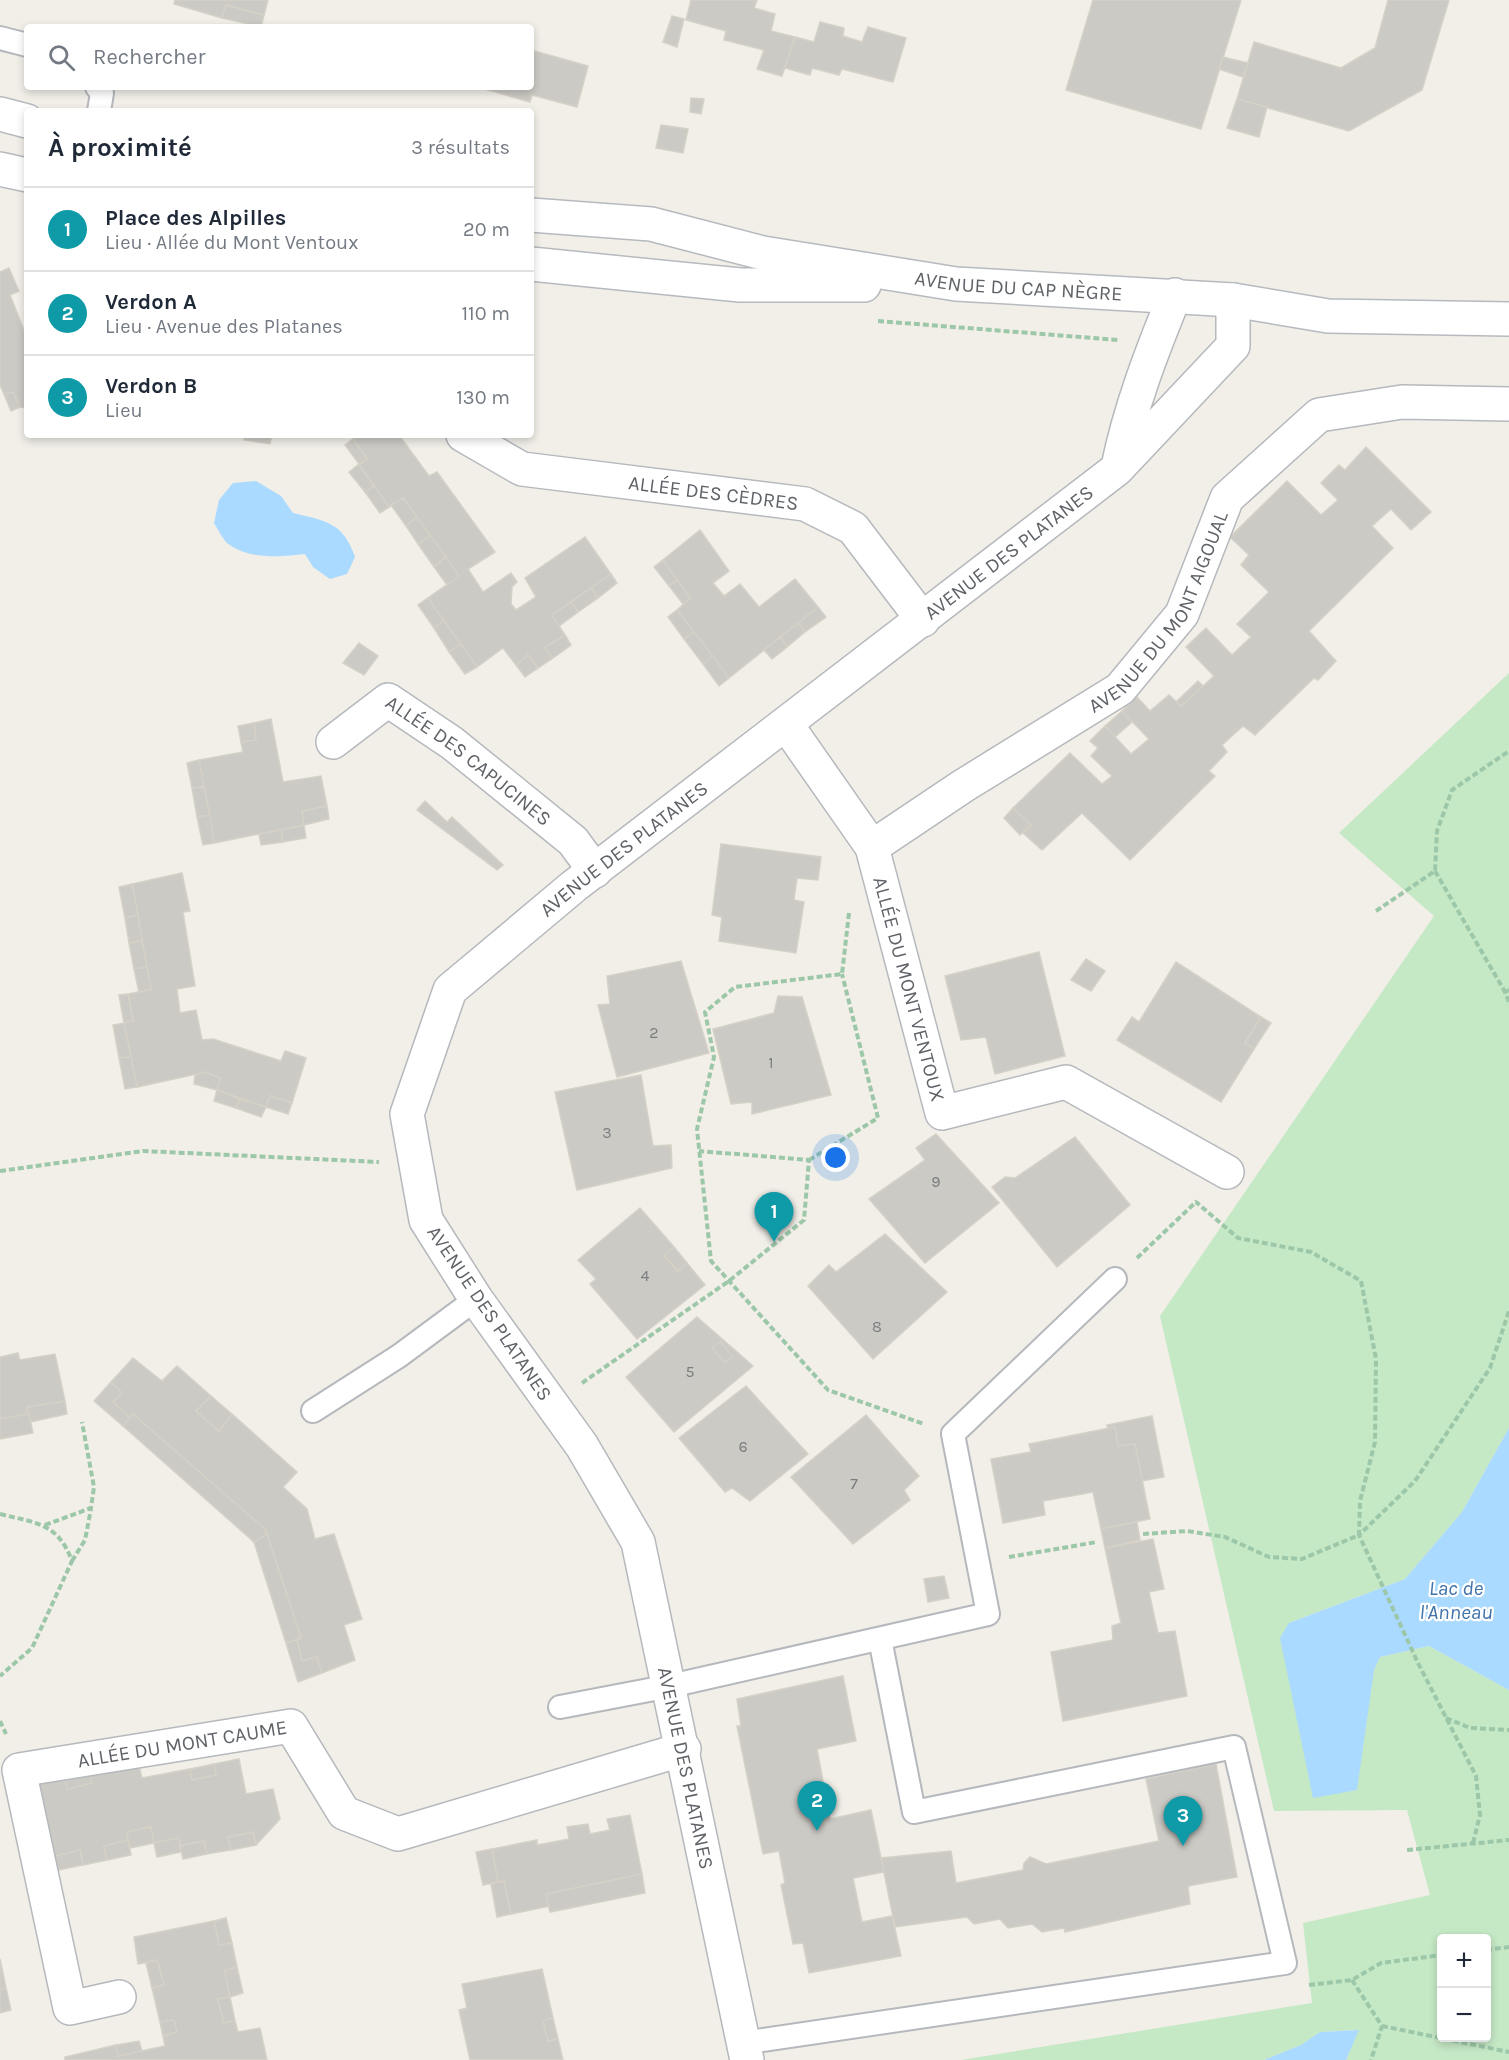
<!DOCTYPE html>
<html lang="fr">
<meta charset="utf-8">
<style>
body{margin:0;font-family:Karla,sans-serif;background:#f6f6f7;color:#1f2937}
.controls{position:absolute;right:18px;bottom:18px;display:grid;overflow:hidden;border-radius:6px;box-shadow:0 3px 9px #0003}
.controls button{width:54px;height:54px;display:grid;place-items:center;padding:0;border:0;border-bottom:2px solid #e0e1e3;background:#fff;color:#1f2937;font:30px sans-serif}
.you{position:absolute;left:836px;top:1158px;width:21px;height:21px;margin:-15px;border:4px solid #fff;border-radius:50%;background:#1a73e8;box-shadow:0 0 0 9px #1a73e833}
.badge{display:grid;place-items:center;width:39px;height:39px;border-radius:50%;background:#ea4335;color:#fff;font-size:20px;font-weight:700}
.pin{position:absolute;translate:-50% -50px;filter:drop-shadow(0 2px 3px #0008)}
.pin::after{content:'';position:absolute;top:32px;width:21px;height:18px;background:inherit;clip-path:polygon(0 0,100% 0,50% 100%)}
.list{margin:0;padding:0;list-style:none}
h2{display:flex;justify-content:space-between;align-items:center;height:78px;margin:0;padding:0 24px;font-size:26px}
h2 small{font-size:20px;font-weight:400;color:#747a83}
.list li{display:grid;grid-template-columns:39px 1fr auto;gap:18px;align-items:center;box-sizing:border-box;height:84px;padding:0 24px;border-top:2px solid #e0e1e3}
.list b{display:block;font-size:22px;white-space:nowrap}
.list p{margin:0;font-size:20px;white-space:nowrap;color:#747a83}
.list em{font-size:20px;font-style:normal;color:#747a83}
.icon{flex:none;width:33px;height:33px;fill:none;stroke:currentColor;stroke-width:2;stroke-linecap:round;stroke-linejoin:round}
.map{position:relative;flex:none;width:1509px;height:2060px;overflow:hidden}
.search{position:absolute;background:#fff;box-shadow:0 3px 9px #0003;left:24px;top:24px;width:510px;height:66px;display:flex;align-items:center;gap:15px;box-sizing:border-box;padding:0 21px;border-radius:6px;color:#747a83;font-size:22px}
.panel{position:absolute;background:#fff;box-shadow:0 3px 9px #0003;left:24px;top:108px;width:510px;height:330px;border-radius:6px}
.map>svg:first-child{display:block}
.green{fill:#c5e8c5;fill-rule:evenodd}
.water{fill:#aadaff}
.building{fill:#cccac5;stroke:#d6d1c6;stroke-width:1.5}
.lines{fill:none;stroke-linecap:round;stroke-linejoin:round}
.lane-casing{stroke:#b5b8bc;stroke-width:26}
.street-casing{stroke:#b5b8bc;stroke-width:36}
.secondary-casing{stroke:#b6babf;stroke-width:36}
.path{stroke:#9cc7a9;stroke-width:4;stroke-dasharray:6 3;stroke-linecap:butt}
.lane{stroke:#fff;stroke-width:22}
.street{stroke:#fff;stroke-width:33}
.secondary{stroke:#fff;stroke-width:33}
.labels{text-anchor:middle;stroke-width:4.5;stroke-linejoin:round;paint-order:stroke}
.number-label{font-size:16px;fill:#7a7d7f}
.street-label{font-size:20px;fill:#5f6368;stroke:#fff}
.water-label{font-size:21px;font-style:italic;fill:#4174aa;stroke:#fff}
</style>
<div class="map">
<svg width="1509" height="2060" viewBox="0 0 1509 2060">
<rect width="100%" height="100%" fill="#f1efe8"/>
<path class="green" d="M1509 673V1428L1462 1512 1405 1579 1289 1623 1374 1670 1380 1657 1429 1646 1509 1690V2060H1346L1358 2030 1320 2032 1301 2045 1264 2060H961L1312 2003 1303 1923 1430 1895 1407 1810 1274 1811 1160 1316 1434 916 1339 833ZM1442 1938H1486V2038H1442Z"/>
<g class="water">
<path d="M256 481 281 496 293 513C326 521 343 522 355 557L347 574 330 579 313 567 305 554C280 557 249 560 227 543 222 538 218 529 214 523L219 500 233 483Z"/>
<path d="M1509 1428V1690L1429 1646 1380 1657 1374 1670 1357 1790 1313 1798 1280 1638 1289 1623 1405 1579 1462 1512Z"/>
<path d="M1359 2030 1346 2060H1264L1301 2045 1320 2032Z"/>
</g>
<g class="building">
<path d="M175 0H268L264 15 226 5 222 18 174 4Z"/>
<path d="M691 0H757L754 8 775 14 771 31 795 37 782 76 757 69 764 50 724 40 726 31 686 20Z"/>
<path d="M1093 0H1241L1201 129 1066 90Z"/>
<path d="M1388 0H1449L1422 90 1349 131 1237 99 1254 42 1341 68 1375 48Z"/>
<path d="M226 5 264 15 261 27 222 18Z"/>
<path d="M672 16 684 19 677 47 663 42Z"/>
<path d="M820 22 844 28 843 36 862 42 868 27 906 38 893 82 842 69 839 75 812 68 810 75 785 68 795 37 814 42Z"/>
<path d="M531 50 588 66 577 107 532 95 530 102 478 87H531Z"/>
<path d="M1223 57 1248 63 1243 77 1219 69Z"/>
<path d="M691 98 704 99 701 114 690 112Z"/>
<path d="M1237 99 1267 107 1259 137 1227 128Z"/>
<path d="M661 125 688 129 683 153 656 148Z"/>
<path d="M9 268 19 291 10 295 27 338V408L20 407 13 392 4 394 0 385V272Z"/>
<path d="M13 392 20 407 11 411 4 394Z"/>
<path d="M245 435H272L270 444 244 440Z"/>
<path d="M359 435H399L429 476 437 472 495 552 468 569 483 592 511 573 517 582 512 587 511 604 516 610 536 597 525 578 585 537 611 574 552 615 565 635 544 648 553 658 538 668 528 655 516 665 503 648 477 667 428 598 459 576 403 498 389 507 374 486 359 464 367 459 353 439Z"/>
<path d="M353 439 367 459 359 464 345 445Z"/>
<path d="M1366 447 1431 512 1411 530 1391 509 1372 526 1393 548 1309 631 1336 661 1318 680 1314 678 1255 735 1243 726 1222 745 1227 752 1209 771 1215 776 1130 860 1082 813 1042 850 1023 833 1031 825 1013 808 1070 753 1102 784 1112 776 1091 756 1098 748 1090 741 1105 726 1131 754 1149 739 1122 711 1137 697 1150 711 1169 695 1181 706 1214 676 1186 647 1206 628 1232 655 1251 637 1237 624 1269 592 1241 565 1249 555 1230 537 1287 481 1321 515 1338 500 1321 483 1339 465 1345 470Z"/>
<path d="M359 464 374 486 365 492 349 472Z"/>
<path d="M374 486 389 507 380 513 365 492Z"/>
<path d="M403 498 417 517 406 526 391 505Z"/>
<path d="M417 517 430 535 418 544 406 526Z"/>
<path d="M700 530 729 571 713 583 724 596 740 584 759 607 795 579 818 607 729 678 677 610 690 598 663 560Z"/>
<path d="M430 535 446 557 434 567 418 544Z"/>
<path d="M446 557 459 576 447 585 434 567Z"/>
<path d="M663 560 677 580 669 586 654 567Z"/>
<path d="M611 574 617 583 598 598 591 588Z"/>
<path d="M677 580 690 598 683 604 669 586Z"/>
<path d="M591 588 598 598 578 612 571 602Z"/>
<path d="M428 598 444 621 434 628 418 605Z"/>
<path d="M571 602 578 612 559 626 552 615Z"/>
<path d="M818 607 826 617 805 632 798 623Z"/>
<path d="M677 610 694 632 684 639 668 617Z"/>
<path d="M444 621 461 644 449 652 434 628Z"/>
<path d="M798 623 805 632 787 647 780 637Z"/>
<path d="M694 632 713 656 703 664 684 639Z"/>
<path d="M565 635 571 645 553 658 544 648Z"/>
<path d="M780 637 787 647 772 659 764 650Z"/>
<path d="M359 643 378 656 364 675 343 663Z"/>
<path d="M461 644 477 667 465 674 449 652Z"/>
<path d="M528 655 538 668 525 677 516 665Z"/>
<path d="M713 656 729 678 719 686 703 664Z"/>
<path d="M1198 681 1203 686 1181 706 1176 702Z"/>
<path d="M1122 711 1132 722 1115 737 1105 726Z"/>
<path d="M271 719 283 782 321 776 327 806 302 811 304 825 214 843 199 760 243 752 241 742 256 740 254 723Z"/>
<path d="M254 723 256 740 241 742 238 726Z"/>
<path d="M199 760 204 787 192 788 187 763Z"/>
<path d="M204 787 210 815 197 817 192 788Z"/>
<path d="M425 801 447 822 452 817 503 865 497 870 417 810Z"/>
<path d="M327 806 329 819 304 825 302 811Z"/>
<path d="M1013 808 1031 825 1020 835 1004 818Z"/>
<path d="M210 815 214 843 203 845 197 817Z"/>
<path d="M304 825 306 838 283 842 281 830Z"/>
<path d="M281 830 283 842 261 845 259 834Z"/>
<path d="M721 844 821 857 818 880 797 878 794 900 804 902 796 953 719 941 722 917 712 915Z"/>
<path d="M182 873 190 911 183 912 195 986 177 989 180 1013 196 1010 202 1040 213 1039 281 1061 285 1051 306 1058 292 1103 270 1096 266 1107 217 1090 220 1078 206 1072 137 1087 124 1023 133 1021 128 994 151 989 132 884Z"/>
<path d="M132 884 138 915 125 918 119 887Z"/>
<path d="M138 915 142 941 129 943 125 918Z"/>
<path d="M142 941 147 967 134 969 129 943Z"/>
<path d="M1039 952 1065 1056 995 1074 986 1037 961 1040 945 976Z"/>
<path d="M1086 959 1105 971 1091 991 1071 980Z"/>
<path d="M681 961 709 1053 617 1077 598 1005 610 1004 607 976Z"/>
<path d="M1176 962 1261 1017 1245 1043 1254 1049 1221 1102 1117 1040 1132 1017 1139 1022Z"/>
<path d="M147 967 151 989 139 992 134 969Z"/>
<path d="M128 994 133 1021 124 1023 119 995Z"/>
<path d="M778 996 802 997 831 1095 752 1114V1102L731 1104 713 1029 774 1013Z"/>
<path d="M1261 1017 1271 1023 1254 1049 1245 1043Z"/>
<path d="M124 1023 131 1057 119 1058 113 1025Z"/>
<path d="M131 1057 137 1087 125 1089 119 1058Z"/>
<path d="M206 1072 220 1078 217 1090 194 1084 195 1075Z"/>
<path d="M641 1075 653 1146 671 1145 672 1168 577 1190 555 1092Z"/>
<path d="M217 1090 240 1099 236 1108 214 1101Z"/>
<path d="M270 1096 292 1103 288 1114 266 1107Z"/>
<path d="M240 1099 266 1107 261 1117 236 1108Z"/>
<path d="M936 1134 999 1203 925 1263 869 1199 925 1160 916 1148Z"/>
<path d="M1075 1137 1130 1205 1057 1267 992 1187 1005 1177 1015 1178Z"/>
<path d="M640 1208 674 1247 664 1256 678 1271 687 1263 705 1285 637 1339 590 1284 596 1279 578 1260Z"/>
<path d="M885 1234 947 1292 873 1359 808 1286 829 1265 836 1272Z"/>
<path d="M674 1247 687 1263 678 1271 664 1256Z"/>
<path d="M697 1317 753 1366 674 1432 626 1377Z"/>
<path d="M720 1341 733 1357 725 1362 712 1348Z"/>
<path d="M18 1353 20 1360 55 1354 65 1401 27 1407 29 1414 0 1419V1357Z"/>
<path d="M133 1358 162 1381 177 1366 211 1396 196 1411 219 1431 232 1414 297 1472 283 1487 307 1509 315 1539 334 1534 362 1619 344 1625 355 1660 322 1673 317 1657 302 1661 297 1640 301 1638 265 1529 133 1414 130 1418 113 1402 122 1393 111 1382Z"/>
<path d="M111 1382 122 1393 113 1402 130 1418 123 1426 94 1401Z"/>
<path d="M746 1386 808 1454 750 1501 732 1488 725 1492 679 1438Z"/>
<path d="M211 1396 232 1414 219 1431 196 1411Z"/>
<path d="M65 1401 67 1414 30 1422 27 1407Z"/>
<path d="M29 1414 33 1433 0 1439V1419Z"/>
<path d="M133 1414 265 1529 267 1534 254 1542 123 1426Z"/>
<path d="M866 1415 919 1476 904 1490 910 1500 853 1544 791 1477Z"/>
<path d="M1152 1416 1164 1477 1142 1481 1135 1444 1118 1446 1115 1427 1108 1429 1107 1425Z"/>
<path d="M1115 1427 1118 1446 1135 1444 1150 1519 1101 1529 1093 1492 1043 1501 1045 1515 1003 1523 991 1459 1031 1452 1029 1444Z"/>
<path d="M1137 1522 1140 1540 1105 1548 1101 1529Z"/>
<path d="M267 1534 301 1638 286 1643 254 1542Z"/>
<path d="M1153 1539 1164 1589 1149 1592 1158 1633 1175 1631 1187 1696 1063 1721 1051 1652 1113 1640 1112 1626 1121 1623 1105 1548Z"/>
<path d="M944 1576 949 1598 928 1602 924 1579Z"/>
<path d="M297 1640 302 1661 317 1657 322 1673 298 1682 286 1643Z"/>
<path d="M843 1676 856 1741 817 1749 830 1819 871 1810 884 1872 853 1878 862 1922 892 1916 901 1956 809 1973 803 1943 793 1944 781 1885 785 1883 779 1851 763 1854 737 1726H741L737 1699Z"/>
<path d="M239 1759 246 1794 273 1789 280 1819 256 1845 253 1832 228 1837 231 1850 207 1854 204 1841 180 1846 179 1838 154 1843 151 1827 127 1832 128 1840 104 1846 107 1860 83 1865 80 1850 55 1856 39 1782 65 1776 67 1789 92 1783 90 1772 138 1762 142 1778 190 1769 192 1780 216 1775 214 1764Z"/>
<path d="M214 1764 216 1775 192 1780 190 1769Z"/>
<path d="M1216 1764 1237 1877 1188 1886 1190 1904 1065 1932 1064 1928 1042 1932 1032 1924 1008 1928 1000 1919 974 1924 967 1917 895 1927 881 1858 951 1851 956 1883 1023 1870 1024 1863 1030 1857 1046 1864 1159 1841 1146 1779Z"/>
<path d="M90 1772 92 1783 67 1789 65 1776Z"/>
<path d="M630 1815 642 1874 546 1894 550 1906 511 1914 504 1881 498 1882 492 1849 537 1840V1845L569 1839 567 1827 588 1824 590 1834 610 1830 607 1819Z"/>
<path d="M151 1827 154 1843 130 1848 127 1832Z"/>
<path d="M253 1832 256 1845 231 1850 228 1837Z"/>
<path d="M179 1838 181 1852 157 1857 154 1843Z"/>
<path d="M128 1840 131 1855 107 1860 104 1846Z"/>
<path d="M204 1841 207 1854 183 1859 180 1846Z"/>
<path d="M492 1849 498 1882 483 1885 476 1852Z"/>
<path d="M80 1850 83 1865 58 1870 55 1856Z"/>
<path d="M642 1874 645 1893 550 1912 546 1894Z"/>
<path d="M504 1881 511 1914 497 1917 491 1884Z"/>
<path d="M226 1918 232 1943 219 1945 214 1921Z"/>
<path d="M214 1921 219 1945 232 1943 237 1967 225 1971 230 1997 218 1999 224 2023 235 2021 238 2032 260 2028 267 2060H65V2057L116 2045 118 2056 165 2046 163 2036 177 2032 174 2020 160 2022 152 1988 164 1985 157 1960 138 1964 134 1937Z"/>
<path d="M0 1959 6 1988 0 1989Z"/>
<path d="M157 1960 164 1985 152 1988 146 1963Z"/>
<path d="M237 1967 243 1993 230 1997 225 1971Z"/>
<path d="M542 1969 553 2018 543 2021 548 2041 558 2039 563 2060H470L459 2010 467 2008 462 1984Z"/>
<path d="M6 1988 11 2010 0 2013V1989Z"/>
<path d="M230 1997 235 2021 224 2023 218 1999Z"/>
<path d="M553 2018 558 2039 548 2041 543 2021Z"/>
<path d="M174 2020 177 2032 163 2036 160 2022Z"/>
<path d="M139 2041 142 2051 118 2056 116 2045Z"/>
</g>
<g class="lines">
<defs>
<g id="lane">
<path d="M0 38 27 45"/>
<path d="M97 87 102 93 99 111"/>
<path d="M313 1411 399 1356 476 1299"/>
<path d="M560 1707 670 1686 988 1614 953 1434 1115 1279"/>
<path d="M743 2043 1285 1963 1234 1747 914 1812 880 1639"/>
</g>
<g id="street">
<path id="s1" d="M463 435 522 469 805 504 853 528 923 620"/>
<path d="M1118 467C1130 408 1152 351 1175 295"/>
<path id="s2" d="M786 724 872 847 942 1113 1066 1082 1227 1172"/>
<path id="s3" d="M333 742 388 700 452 743 573 841 595 871"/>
<path id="s4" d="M872 847 963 786 1120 689 1182 614 1227 498 1319 415 1402 402 1509 404"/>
<path id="s5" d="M119 1997 70 2008 19 1770 291 1726 344 1813 398 1834 684 1749"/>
<path id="s6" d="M747 2060 638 1542 582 1446 476 1299 426 1220 407 1114 450 990 574 886 1117 469 1233 346V300"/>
</g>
<g id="secondary">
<path d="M0 114 27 121"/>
<path d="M0 169 27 175"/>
<path id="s7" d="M531 215 651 224 763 253 956 284 1233 300 1328 316 1509 319"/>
<path d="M531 264 740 285H864"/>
</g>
</defs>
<use href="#lane" class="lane-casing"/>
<use href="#street" class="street-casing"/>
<use href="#secondary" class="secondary-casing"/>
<g class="path">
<path d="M878 321 1118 340"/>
<path d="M1435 871 1505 992"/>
<path d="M1376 911 1435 871 1437 831 1452 790 1509 751"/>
<path d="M849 913 842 974 735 987 705 1012 714 1057 697 1129 711 1261 828 1390 924 1424"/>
<path d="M1509 990 1505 992 1509 1002"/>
<path d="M809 1160 878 1118 842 974"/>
<path d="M0 1171 143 1151 379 1162"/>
<path d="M1137 1258 1197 1201"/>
<path d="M582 1383 729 1281 804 1220 809 1160 699 1151"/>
<path d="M0 1514C36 1523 58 1523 72 1561L32 1648 0 1676"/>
<path d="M45 1525 91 1508 94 1487 82 1422"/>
<path d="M1143 1534 1187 1531 1225 1537 1269 1557 1302 1559 1359 1535 1360 1501 1375 1442 1376 1359 1361 1281 1311 1252 1238 1238 1196 1202"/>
<path d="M1009 1557 1097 1542"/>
<path d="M72 1561 85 1540 91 1509"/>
<path d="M1446 1718 1470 1728 1509 1730"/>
<path d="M0 1721 6 1734"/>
<path d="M1473 1843 1480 1815 1476 1776 1418 1663 1359 1535 1415 1481 1490 1368 1509 1311"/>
<path d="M1407 1850 1509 1840"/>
<path d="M1486 1950 1509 1947"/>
<path d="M1352 1980 1382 2026 1371 2060"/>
<path d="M1309 1985 1352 1980 1381 1963 1442 1955"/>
<path d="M1382 2026 1509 2052"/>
</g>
<use href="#lane" class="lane"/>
<use href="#street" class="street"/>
<use href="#secondary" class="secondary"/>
</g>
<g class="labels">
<g class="number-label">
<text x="654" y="1038">2</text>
<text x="771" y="1068">1</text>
<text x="607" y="1138">3</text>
<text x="936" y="1187">9</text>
<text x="645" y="1281">4</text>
<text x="877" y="1332">8</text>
<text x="690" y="1377">5</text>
<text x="743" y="1452">6</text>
<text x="854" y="1489">7</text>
</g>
<g class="street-label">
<text dy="7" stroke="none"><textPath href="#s7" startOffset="494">AVENUE DU CAP NÈGRE</textPath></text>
<text dy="7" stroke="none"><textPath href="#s1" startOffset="261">ALLÉE DES CÈDRES</textPath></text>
<text dy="7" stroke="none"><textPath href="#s6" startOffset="1864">AVENUE DES PLATANES</textPath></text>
<text dy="7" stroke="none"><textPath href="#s4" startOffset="380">AVENUE DU MONT AIGOUAL</textPath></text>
<text dy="7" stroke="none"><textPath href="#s3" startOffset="170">ALLÉE DES CAPUCINES</textPath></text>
<text dy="7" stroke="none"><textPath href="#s6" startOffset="1378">AVENUE DES PLATANES</textPath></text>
<text dy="7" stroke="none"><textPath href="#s2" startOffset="297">ALLÉE DU MONT VENTOUX</textPath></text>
<text transform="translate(490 1313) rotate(56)" y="7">AVENUE DES PLATANES</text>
<text dy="7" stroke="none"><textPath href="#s5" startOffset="459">ALLÉE DU MONT CAUME</textPath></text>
<text transform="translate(686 1768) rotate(78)" y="7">AVENUE DES PLATANES</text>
</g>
<g class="water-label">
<text x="1456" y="1595">Lac de<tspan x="1456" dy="24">l'Anneau</tspan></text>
</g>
</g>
</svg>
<div class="controls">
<button>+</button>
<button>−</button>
</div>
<div class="you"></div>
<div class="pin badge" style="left:774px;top:1242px;background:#0f9aa8">1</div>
<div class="pin badge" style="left:817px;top:1831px;background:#0f9aa8">2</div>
<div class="pin badge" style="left:1183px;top:1846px;background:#0f9aa8">3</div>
<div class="search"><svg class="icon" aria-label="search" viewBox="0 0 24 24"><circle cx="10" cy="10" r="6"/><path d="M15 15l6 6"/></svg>Rechercher</div>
<section class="panel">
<h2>À proximité<small>3 résultats</small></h2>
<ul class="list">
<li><span class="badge" style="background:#0f9aa8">1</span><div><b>Place des Alpilles</b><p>Lieu · Allée du Mont Ventoux</p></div><em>20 m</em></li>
<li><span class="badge" style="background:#0f9aa8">2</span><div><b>Verdon A</b><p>Lieu · Avenue des Platanes</p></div><em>110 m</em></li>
<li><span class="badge" style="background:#0f9aa8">3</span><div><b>Verdon B</b><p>Lieu</p></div><em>130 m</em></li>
</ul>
</section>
</div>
